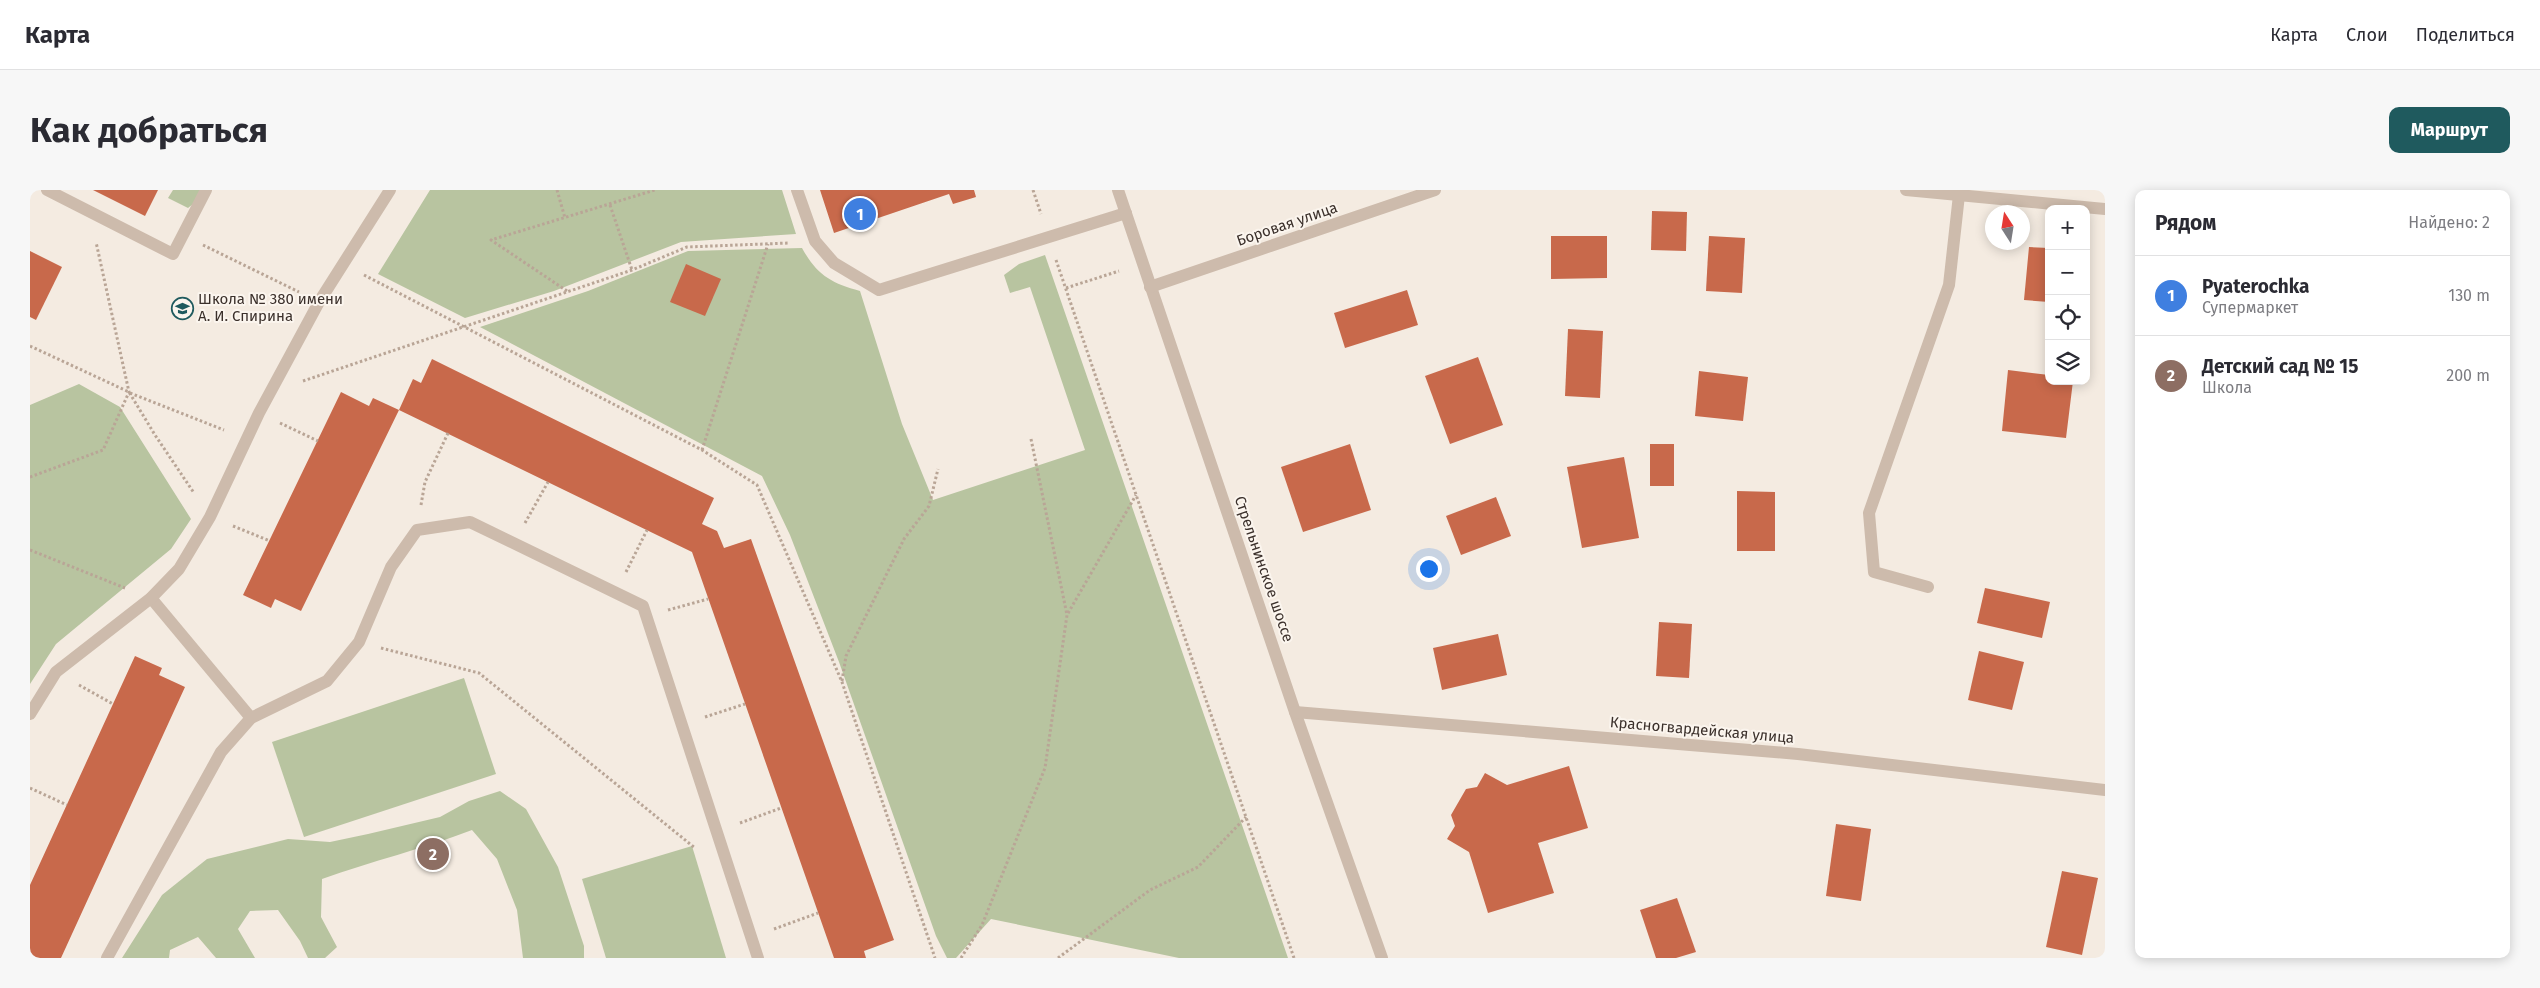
<!DOCTYPE html>
<html lang="ru">
<meta charset="utf-8">
<style>
body{margin:0;font-family:"Fira Sans",sans-serif;background:#f7f7f7;color:#2b2b33}
.controls{position:absolute;right:15px;top:15px;display:grid;overflow:hidden;border-radius:10px;box-shadow:0 2px 12px #0003}
.controls button{width:45px;height:45px;display:grid;place-items:center;padding:0;border:0;border-bottom:1px solid #e1e1e2;background:#fff;color:#2b2b33;font:25px sans-serif}
.compass{position:absolute;left:1955px;top:15px;width:45px;height:45px;border-radius:50%;background:#fff;box-shadow:0 2px 12px #0003;rotate:348deg}
.you{position:absolute;left:1398px;top:378px;width:18px;height:18px;margin:-12px;border:4px solid #fff;border-radius:50%;background:#1a73e8;box-shadow:0 0 0 8px #1a73e833}
.badge{display:grid;place-items:center;width:32px;height:32px;border-radius:50%;background:#1f5a5e;color:#fff;font-size:16px;font-weight:700}
.pin{position:absolute;translate:-50% -50%;border:2px solid #fff;box-shadow:0 1px 5px #0006}
.list{margin:0;padding:0;list-style:none}
h2{display:flex;justify-content:space-between;align-items:center;height:65px;margin:0;padding:0 20px;font-size:21px}
h2 small{font-size:16px;font-weight:400;color:#7c7c81}
.list li{display:grid;grid-template-columns:32px 1fr auto;gap:15px;align-items:center;box-sizing:border-box;height:80px;padding:0 20px;border-top:1px solid #e1e1e2}
.list b{display:block;font-size:19px;white-space:nowrap}
.list p{margin:0;font-size:16px;white-space:nowrap;color:#7c7c81}
.list em{font-size:16px;font-style:normal;color:#7c7c81}
.icon{flex:none;width:28px;height:28px;fill:none;stroke:currentColor;stroke-width:2;stroke-linecap:round;stroke-linejoin:round}
.map{position:relative;flex:none;width:2075px;height:768px;overflow:hidden;border-radius:10px}
header{display:flex;align-items:center;gap:30px;box-sizing:border-box;height:70px;padding:0 25px;background:#fff;border-bottom:1px solid #e1e1e2}
header strong{font-size:24px}
nav{display:flex;gap:28px;margin-inline-start:auto;font-size:18px}
.intro{display:flex;align-items:center;justify-content:space-between;box-sizing:border-box;height:120px;padding:0 30px}
h1{margin:0;font-size:35px}
.button{padding:12px 22px;border-radius:10px;background:#1f5a5e;color:#fff;font-size:18px;font-weight:700}
main{display:flex;gap:30px;padding:0 30px}
aside{flex:1;background:#fff;border-radius:10px;box-shadow:0 2px 12px #0003}
.map>svg:first-child{display:block}
.green{fill:#b8c4a0}
.building{fill:#c8694b}
.lines{fill:none;stroke-linecap:round;stroke-linejoin:round}
.path{stroke:#b9a596;stroke-width:3;stroke-dasharray:2.5 2.5;stroke-linecap:butt}
.lane{stroke:#cdbbac;stroke-width:12}
.street{stroke:#cdbbac;stroke-width:12}
.labels{text-anchor:middle;stroke-width:4;stroke-linejoin:round;paint-order:stroke}
.street-label{font-size:15px;fill:#3b302b;stroke:#fbf5ee}
.poi-label{font-size:15px;fill:#3b302b;stroke:#fbf5ee;text-anchor:start}
</style>
<header>
<strong>Карта</strong>
<nav><a>Карта</a><a>Слои</a><a>Поделиться</a></nav>
</header>
<div class="intro"><h1>Как добраться</h1><a class="button">Маршрут</a></div>
<main>
<div class="map">
<svg width="2075" height="768" viewBox="0 0 2075 768">
<rect width="100%" height="100%" fill="#f4ebe1"/>
<g class="green">
<path d="M143 0H181L158 18 138 8Z"/>
<path d="M400 0H752L766 44 651 52 524 101 435 128 348 84Z"/>
<path d="M772 58C787 85 801 93 830 101L872 234 903 310 1055 260 1000 97 980 103 974 85 989 74 1015 65 1258 768H1149L961 729 926 768H917L906 746 809 472 760 345 732 286 450 137 558 101 658 61Z"/>
<path d="M49 194 90 217 161 329 141 359 26 454 0 494V215Z"/>
<path d="M434 488 466 584 274 647 242 552Z"/>
<path d="M470 601 496 619 528 677 554 756V768H493L487 720 467 669 442 640C393 659 342 671 292 689L291 727 307 757 295 768H278L270 751 248 720 220 721 208 739 225 768H186L168 747 140 760 139 768H92L132 705 177 669 258 649 300 652 338 644 410 627 439 611Z"/>
<path d="M662 656 696 768H576L552 689Z"/>
</g>
<g class="building">
<path d="M63 0H128L115 26Z"/>
<path d="M790 0H944L946 7 923 14 919 4 804 43Z"/>
<path d="M1622 21 1657 22 1656 61 1621 60Z"/>
<path d="M1521 46H1577V88L1521 89Z"/>
<path d="M1679 46 1715 48 1712 103 1676 101Z"/>
<path d="M1999 57 2019 58V112L1994 110Z"/>
<path d="M0 61 32 77 6 130 0 127Z"/>
<path d="M656 74 691 89 675 126 640 112Z"/>
<path d="M1377 100 1388 135 1315 158 1304 123Z"/>
<path d="M1538 139 1573 141 1570 208 1535 206Z"/>
<path d="M1448 167 1473 235 1420 254 1395 186Z"/>
<path d="M402 169 684 308 672 334 687 341 694 358 721 349 864 750 834 761 836 768H804L662 362 369 220 383 189 391 193Z"/>
<path d="M1978 180 2019 185V191H2043L2036 248 1972 241Z"/>
<path d="M1669 181 1718 187 1713 231 1665 226Z"/>
<path d="M311 202 339 216 343 208 369 220 271 421 245 409 241 418 213 405Z"/>
<path d="M1320 254 1341 320 1273 342 1251 277Z"/>
<rect x="1620" y="254" width="24" height="42"/>
<path d="M1594 267 1609 348 1552 358 1537 277Z"/>
<path d="M1707 301 1745 302V361H1707Z"/>
<path d="M1466 307 1481 346 1431 365 1416 326Z"/>
<path d="M1955 398 2020 412 2012 448 1947 433Z"/>
<path d="M1629 432 1662 434 1659 488 1626 486Z"/>
<path d="M1468 444 1477 485 1412 500 1403 458Z"/>
<path d="M1949 461 1994 472 1982 520 1938 510Z"/>
<path d="M105 466 132 478 129 485 155 497 31 768H0V695Z"/>
<path d="M1539 576 1558 638 1508 653 1524 703 1458 723 1439 662 1417 649 1425 636 1421 625 1436 599 1447 597 1455 583 1477 595Z"/>
<path d="M1806 634 1841 639 1831 711 1796 706Z"/>
<path d="M2032 681 2068 688 2052 765 2016 757Z"/>
<path d="M1647 708 1666 762 1646 768H1626L1610 720Z"/>
</g>
<g class="lines">
<g class="path">
<path d="M527 0 535 28"/>
<path d="M1003 0 1011 24"/>
<path d="M580 15 602 80"/>
<path d="M173 55 269 102"/>
<path d="M1026 70 1264 768"/>
<path d="M334 85 672 260 727 295 812 492 905 768"/>
<path d="M1036 98 1089 81"/>
<path d="M537 101 461 50 625 0"/>
<path d="M0 156 99 202 125 245 164 303"/>
<path d="M273 191 602 80 657 57 759 53"/>
<path d="M100 203 194 240"/>
<path d="M250 233 288 251"/>
<path d="M1001 249 1037 425"/>
<path d="M672 260 738 54"/>
<path d="M0 287 73 260 99 202 66 52"/>
<path d="M391 315 395 292 418 243"/>
<path d="M495 333 518 292"/>
<path d="M203 336 240 351"/>
<path d="M0 360 95 398"/>
<path d="M596 382 617 340"/>
<path d="M638 420 678 409"/>
<path d="M351 458 449 483 665 658"/>
<path d="M812 491 816 466 874 349 899 316 908 279"/>
<path d="M49 495 83 514"/>
<path d="M675 527 715 514"/>
<path d="M0 598 37 615"/>
<path d="M710 633 751 618"/>
<path d="M744 739 788 723"/>
<path d="M931 768 952 735 1015 578 1037 425 1106 305"/>
<path d="M1028 768 1120 700 1168 677 1216 627"/>
</g>
<g class="lane">
<path d="M17 0 143 64 176 0"/>
<path d="M767 0 785 51 804 73 849 100 1096 23"/>
<path d="M1898 397 1844 382 1839 323 1919 95 1929 5"/>
<path d="M121 408 221 528"/>
<path d="M0 524 26 482 121 408 149 379 180 327 229 223 289 112 360 0"/>
<path d="M77 768 191 562 221 528 297 491 329 452 361 377 387 340 440 332 613 416 728 768"/>
</g>
<g class="street">
<path d="M1088 0 1265 522 1352 768"/>
<path d="M1876 0 2075 19"/>
<path d="M1120 97 1405 0"/>
<path d="M1265 522 1768 564 2075 600"/>
</g>
</g>
<defs>
<symbol id="school-ring" viewBox="-11 -11 22 22"><circle r="9.5" fill="#fbf5ee" stroke="#1f5a5e" stroke-width="1.5"/><path d="M0-5L7-2L0 1L-7-2ZM-4 1L0 2.5L4 1V4Q0 6-4 4Z" fill="#1f5a5e"/></symbol>
</defs>
<g fill-rule="evenodd">
<use href="#school-ring" x="140" y="106" width="25" height="25"/>
</g>
<g class="labels">
<g class="street-label">
<text transform="translate(1257 34) rotate(-19)" y="5">Боровая улица</text>
<text transform="translate(1234 379) rotate(71)" y="5">Стрельнинское шоссе</text>
<text transform="translate(1672 540) rotate(5)" y="5">Красногвардейская улица</text>
</g>
<g class="poi-label">
<text x="168" y="114">Школа № 380 имени<tspan x="168" dy="17">А. И. Спирина</tspan></text>
</g>
</g>
</svg>
<div class="controls">
<button>+</button>
<button>−</button>
<button><svg class="icon" aria-label="locate" viewBox="0 0 24 24"><circle cx="12" cy="12" r="6"/><path d="M12 2v4M12 18v4M2 12h4M18 12h4"/></svg></button>
<button><svg class="icon" aria-label="layers" viewBox="0 0 24 24"><path d="M12 4l9 5-9 5-9-5zM3 14l9 5 9-5"/></svg></button>
</div>
<svg class="compass" viewBox="-18 -18 36 36"><path d="M0-13l5 13h-10z" fill="#e53935"/><path d="M0 13l5-13h-10z" fill="#7c7c81"/></svg>
<div class="you"></div>
<div class="pin badge" style="left:830px;top:24px;background:#3f7fe0">1</div>
<div class="pin badge" style="left:403px;top:664px;background:#8d6e63">2</div>
</div>
<aside>
<h2>Рядом<small>Найдено: 2</small></h2>
<ul class="list">
<li><span class="badge" style="background:#3f7fe0">1</span><div><b>Pyaterochka</b><p>Супермаркет</p></div><em>130 m</em></li>
<li><span class="badge" style="background:#8d6e63">2</span><div><b>Детский сад № 15</b><p>Школа</p></div><em>200 m</em></li>
</ul>
</aside>
</main>
